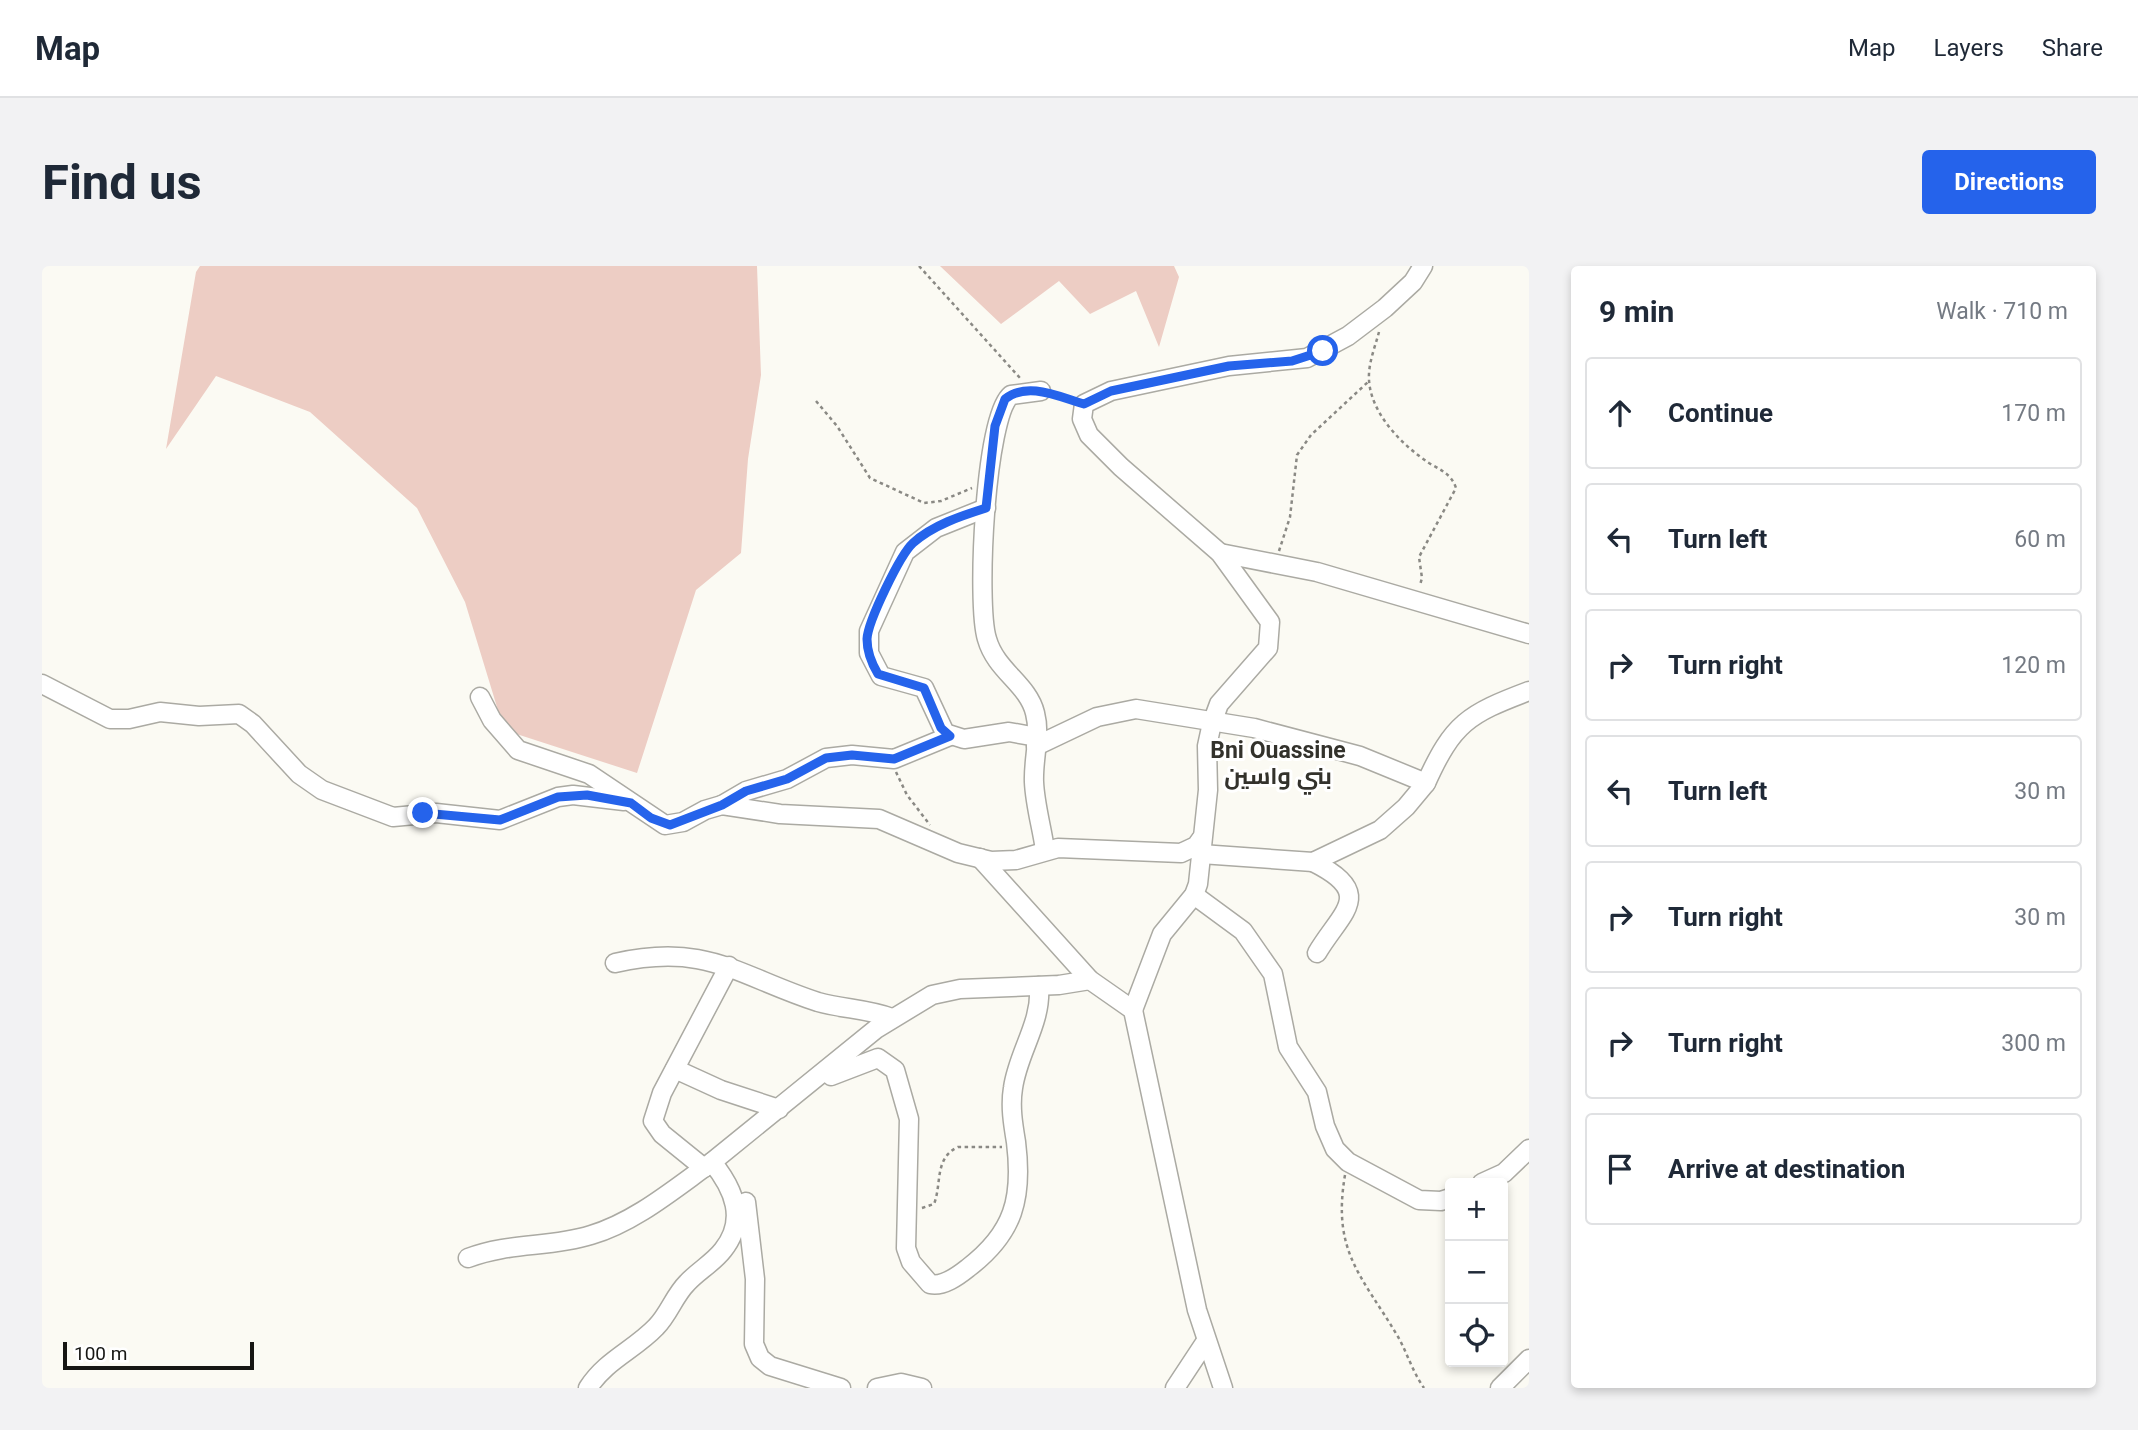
<!DOCTYPE html>
<meta charset="utf-8">
<style>
body{margin:0;font-family:Roboto,Cairo,sans-serif;background:#f2f2f3;color:#1f2937}
.controls{position:absolute;right:21px;bottom:21px;display:grid;overflow:hidden;border-radius:7px;box-shadow:0 4px 10px #0003}
.controls button{width:63px;height:63px;display:grid;place-items:center;padding:0;border:0;border-bottom:2px solid #e0e1e3;background:#fff;color:#1f2937;font:35px sans-serif}
.scale{position:absolute;left:21px;bottom:18px;width:191px;box-sizing:border-box;padding-left:7px;border:4px solid #161613;border-top:0;font-size:19px;line-height:24px;white-space:nowrap;color:#161613;-webkit-text-stroke:5px #fff;paint-order:stroke}
.stop{position:absolute;width:21px;height:21px;margin:-16px;border:5px solid #2563eb;border-radius:50%;background:#fff}
.stop.end{background:#2563eb;border-color:#fff;box-shadow:0 2px 7px #0008}
.list{margin:0;padding:0;list-style:none}
h2{display:flex;justify-content:space-between;align-items:center;height:91px;margin:0;padding:0 28px;font-size:30px}
h2 small{font-size:23px;font-weight:400;color:#747a83}
.list li{display:grid;grid-template-columns:46px 1fr auto;gap:21px;align-items:center;box-sizing:border-box;height:112px;margin:0 14px 14px;padding:0 14px;border:2px solid #e0e1e3;border-radius:7px}
.list b{display:block;font-size:26px;white-space:nowrap}
.list em{font-size:23px;font-style:normal;color:#747a83}
.icon{flex:none;width:38px;height:38px;fill:none;stroke:currentColor;stroke-width:2;stroke-linecap:round;stroke-linejoin:round}
.map{position:relative;flex:none;width:1487px;height:1122px;overflow:hidden;border-radius:7px}
header{display:flex;align-items:center;gap:42px;box-sizing:border-box;height:98px;padding:0 35px;background:#fff;border-bottom:2px solid #e0e1e3}
header strong{font-size:33px}
nav{display:flex;gap:38px;margin-inline-start:auto;font-size:24px}
.intro{display:flex;align-items:center;justify-content:space-between;box-sizing:border-box;height:168px;padding:0 42px}
h1{margin:0;font-size:49px}
.button{padding:18px 32px;border-radius:7px;background:#2563eb;color:#fff;font-size:24px;font-weight:700}
main{display:flex;gap:42px;padding:0 42px}
aside{flex:1;background:#fff;border-radius:7px;box-shadow:0 4px 10px #0003}
.map>svg:first-child{display:block}
.green{fill:#edcdc4}
.lines{fill:none;stroke-linecap:round;stroke-linejoin:round}
.minor-casing{stroke:#abaaa3;stroke-width:21}
.path{stroke:#8a8984;stroke-width:2.5;stroke-dasharray:3.5 3.5;stroke-linecap:butt}
.minor{stroke:#fff;stroke-width:18}
.route{stroke:#2563eb;stroke-width:9}
.labels{text-anchor:middle;stroke-width:6;stroke-linejoin:round;paint-order:stroke}
.quarter-label{font-size:23px;font-weight:bold;fill:#33322c;stroke:#fff}
</style>
<header>
<strong>Map</strong>
<nav><a>Map</a><a>Layers</a><a>Share</a></nav>
</header>
<div class="intro"><h1>Find us</h1><a class="button">Directions</a></div>
<main>
<div class="map">
<svg width="1487" height="1122" viewBox="0 0 1487 1122">
<rect width="100%" height="100%" fill="#fbfaf3"/>
<g class="green">
<path d="M158 0H715L719 109 706 193 699 287 654 324 595 507 462 464 423 336 375 242 268 146 174 110 124 183 154 6Z"/>
<path d="M898 0H1132L1137 11 1117 81 1094 25 1048 48 1017 15 959 58Z"/>
</g>
<g class="lines">
<defs>
<g id="minor">
<path d="M999 125 969 129C943 150 934 338 945 373 954 405 986 418 993 447 999 470 991 493 992 516 993 539 1000 562 1003 584"/>
<path d="M944 242 894 262 863 286 827 365V387L839 410 882 422 903 467 922 473 967 466 995 471"/>
<path d="M1178 287 1275 306 1487 368"/>
<path d="M0 418 68 453H87L118 446 157 450 197 448 211 458 257 508 280 524 351 551 394 547 458 554 516 531 531 529 582 535"/>
<path d="M438 431 450 454 476 484 547 508 623 559 641 556 663 544 680 539 738 548 837 553 916 587 949 595 974 594 1016 582 1139 587 1154 580 1159 573"/>
<path d="M994 480 1055 451 1094 443 1212 462 1318 490 1384 517C1411 457 1426 448 1487 425"/>
<path d="M680 539 704 525 745 513 784 492 810 489 852 493 908 470"/>
<path d="M1159 588 1271 596 1338 564 1364 541 1384 517"/>
<path d="M938 592 1048 714 1091 744 1155 1044 1181 1122"/>
<path d="M1271 596C1335 628 1299 646 1275 687"/>
<path d="M1152 629 1201 665 1231 708 1246 781 1275 826 1283 860 1293 883 1306 896 1377 934 1399 935 1408 932"/>
<path d="M573 697C665 676 696 710 776 736 801 743 826 743 850 752"/>
<path d="M1091 744 1120 668 1152 629 1156 618 1166 524 1165 480 1170 457 1177 438 1226 382 1228 356 1178 287 1079 201 1047 169 1040 153 1042 138 1069 125 1187 100 1265 92 1306 70 1343 42 1371 16 1381 0"/>
<path d="M633 803 679 824 737 843"/>
<path d="M789 810 836 792 853 804 867 853 864 982 869 996 888 1018C901 1021 916 1010 926 1002 972 967 981 932 974 876 971 858 968 840 971 822 976 786 1000 757 997 720"/>
<path d="M662 902 620 868 611 855 620 827 687 700"/>
<path d="M1440 917 1462 907 1487 883"/>
<path d="M704 936 713 1013 712 1078 718 1092 728 1100 799 1122"/>
<path d="M426 992C468 976 507 982 549 969 593 956 632 923 670 896"/>
<path d="M546 1122C564 1094 592 1084 614 1061 627 1048 632 1030 645 1017 656 1005 671 997 681 984 705 954 692 923 670 896L834 763 890 729 918 723 1017 719 1048 714"/>
<path d="M835 1122 859 1117 880 1122"/>
<path d="M1133 1122 1164 1075"/>
<path d="M1458 1122 1487 1093"/>
</g>
</defs>
<use href="#minor" class="minor-casing"/>
<g class="path">
<path d="M877 0 978 112"/>
<path d="M1337 66C1333 81 1326 98 1327 114 1329 148 1360 179 1387 197 1398 204 1409 207 1414 222L1377 291 1380 312 1378 319"/>
<path d="M1011 130 1029 134"/>
<path d="M774 135 795 160 828 212 882 237 899 235 930 222"/>
<path d="M1237 285 1248 251 1255 189 1269 169 1327 115"/>
<path d="M854 506 865 529 888 559"/>
<path d="M1303 909C1290 985 1319 1009 1355 1069 1365 1086 1370 1105 1382 1122"/>
<path d="M880 942 892 938C900 918 892 892 916 881H960"/>
</g>
<use href="#minor" class="minor"/>
</g>
<g class="lines">
<path class="route" d="M381 547 458 554 516 531 545 529 589 537 609 552 628 559 680 539 704 525 745 513 784 492 810 489 852 493 908 470 899 462 882 422 836 408C830 398 825 385 825 373 826 355 858 289 871 277 891 259 919 250 944 242L953 160 963 133C986 115 1017 131 1042 138L1069 125 1187 100 1250 95 1281 85"/>
</g>
<g class="labels">
<g class="quarter-label">
<text x="1236" y="492">Bni Ouassine<tspan x="1236" dy="26">بني واسين</tspan></text>
</g>
</g>
</svg>
<div class="controls">
<button>+</button>
<button>−</button>
<button><svg class="icon" aria-label="locate" viewBox="0 0 24 24"><circle cx="12" cy="12" r="6"/><path d="M12 2v4M12 18v4M2 12h4M18 12h4"/></svg></button>
</div>
<div class="scale">100 m</div>
<div class="stop" style="left:1281px;top:85px"></div>
<div class="stop end" style="left:381px;top:547px"></div>
</div>
<aside>
<h2>9 min<small>Walk · 710 m</small></h2>
<ul class="list">
<li><svg class="icon" aria-label="ahead" viewBox="0 0 24 24"><path d="M12 20V5M6 11l6-6 6 6"/></svg><div><b>Continue</b></div><em>170 m</em></li>
<li><svg class="icon" aria-label="left" viewBox="0 0 24 24"><path d="M17 20v-9H6M10 6l-5 5 5 5"/></svg><div><b>Turn left</b></div><em>60 m</em></li>
<li><svg class="icon" aria-label="right" viewBox="0 0 24 24"><path d="M7 20v-9h11M14 6l5 5-5 5"/></svg><div><b>Turn right</b></div><em>120 m</em></li>
<li><svg class="icon" aria-label="left" viewBox="0 0 24 24"><path d="M17 20v-9H6M10 6l-5 5 5 5"/></svg><div><b>Turn left</b></div><em>30 m</em></li>
<li><svg class="icon" aria-label="right" viewBox="0 0 24 24"><path d="M7 20v-9h11M14 6l5 5-5 5"/></svg><div><b>Turn right</b></div><em>30 m</em></li>
<li><svg class="icon" aria-label="right" viewBox="0 0 24 24"><path d="M7 20v-9h11M14 6l5 5-5 5"/></svg><div><b>Turn right</b></div><em>300 m</em></li>
<li><svg class="icon" aria-label="arrive" viewBox="0 0 24 24"><path d="M6 21V4h12l-3 4 3 4H6"/></svg><div><b>Arrive at destination</b></div></li>
</ul>
</aside>
</main>
